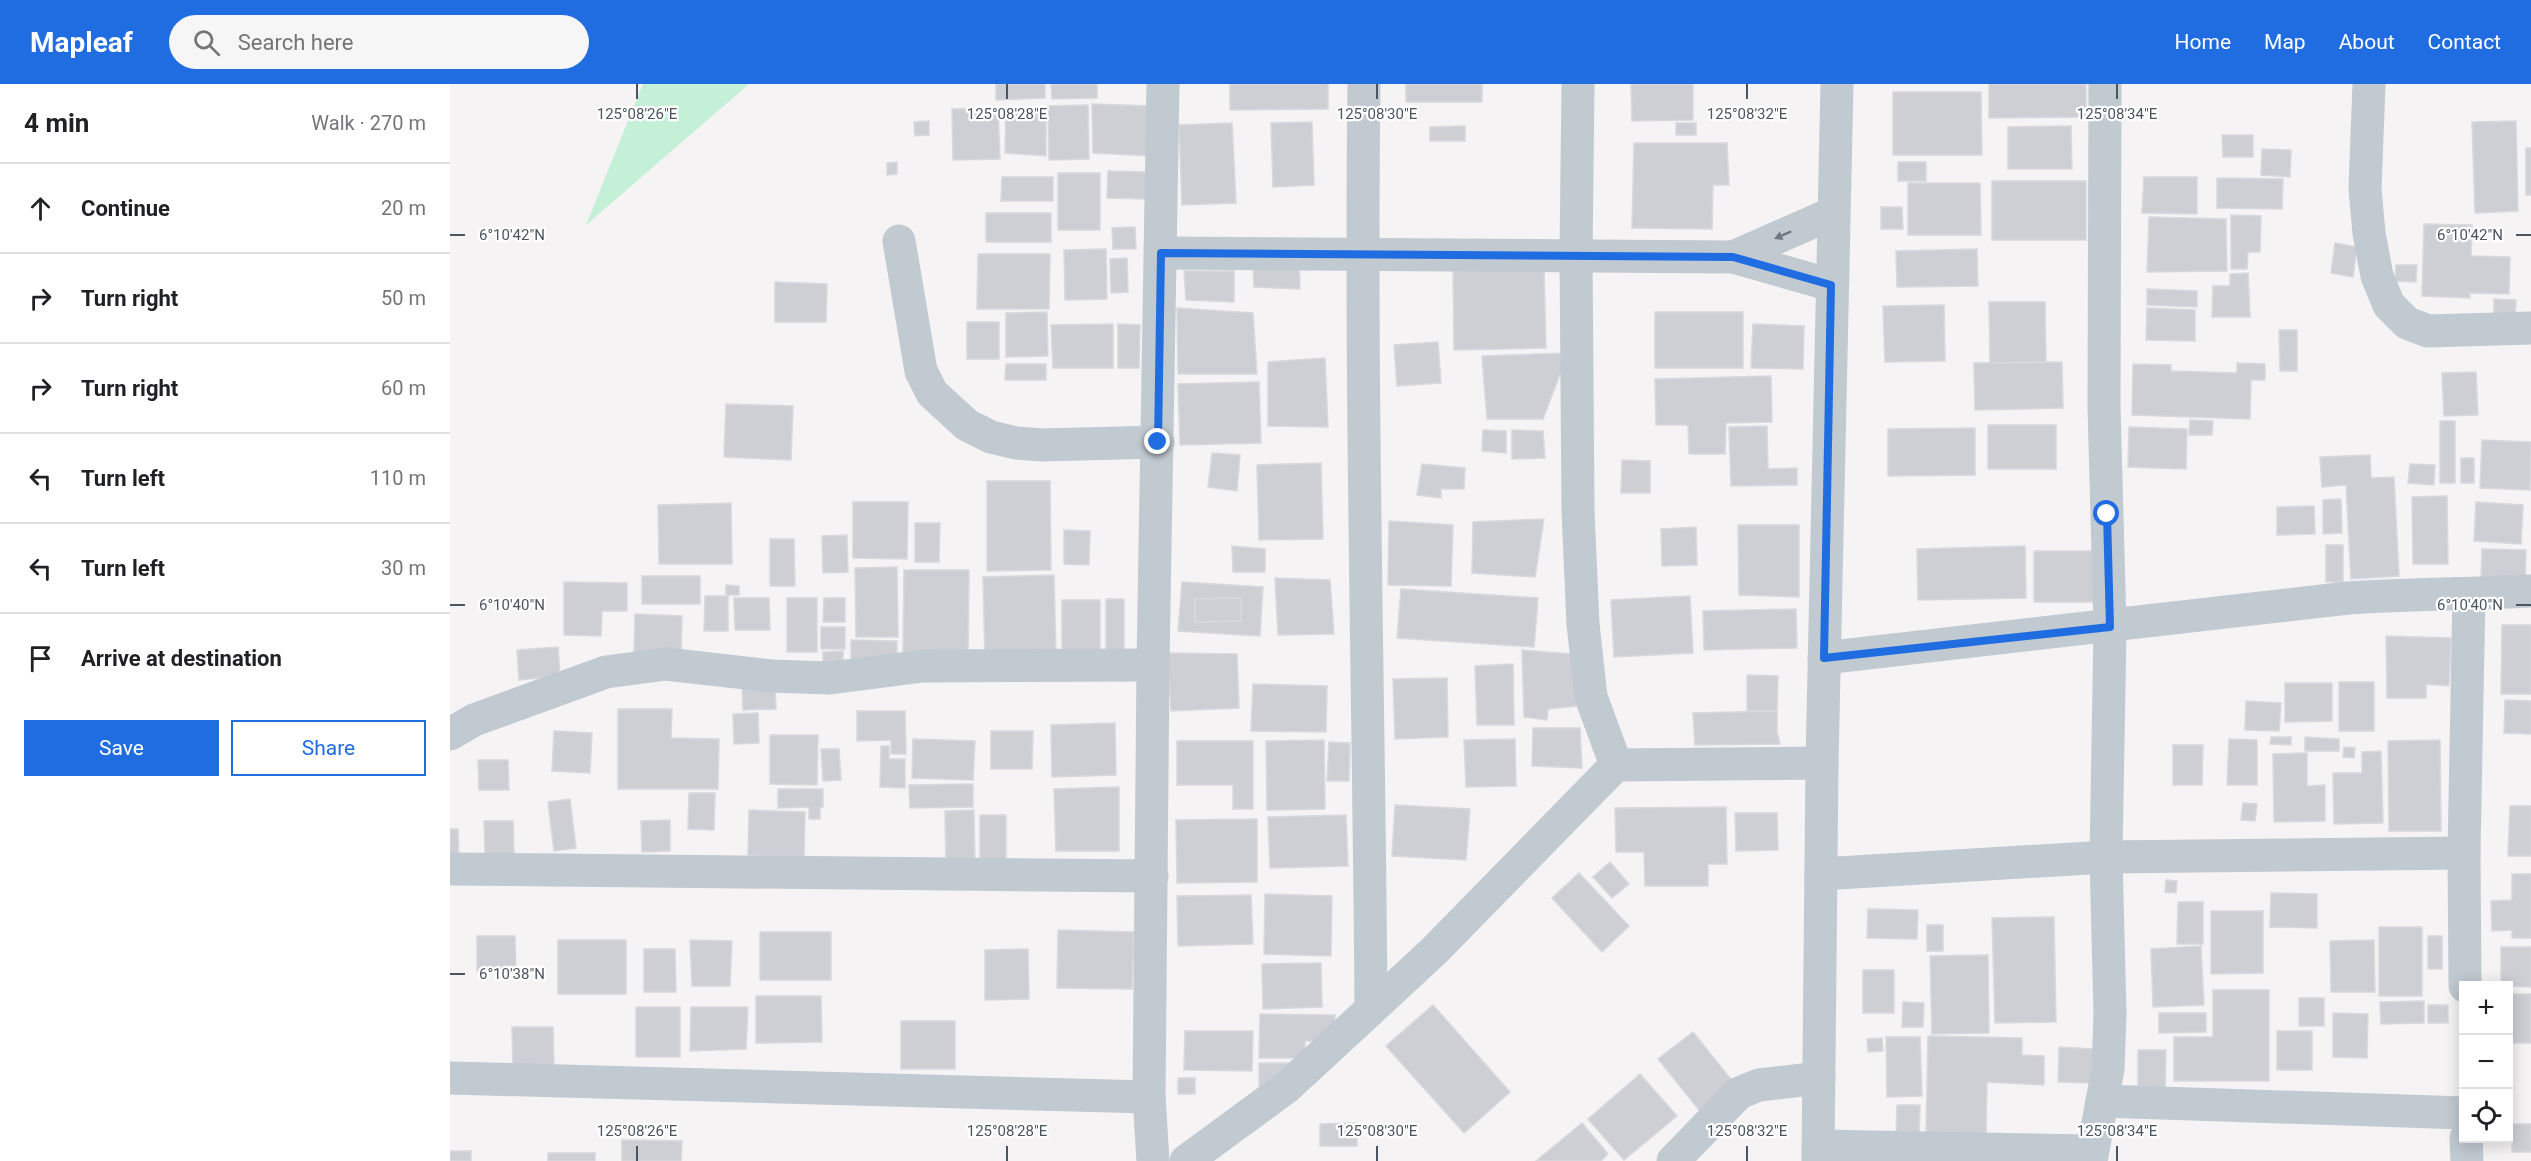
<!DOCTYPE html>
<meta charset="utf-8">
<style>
body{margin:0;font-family:Roboto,sans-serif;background:#f6f6f6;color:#202124}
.controls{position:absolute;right:18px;bottom:18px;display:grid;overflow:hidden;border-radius:0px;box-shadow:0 3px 15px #0003}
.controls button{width:54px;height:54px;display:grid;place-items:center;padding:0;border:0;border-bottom:2px solid #e0e0e0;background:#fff;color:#202124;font:30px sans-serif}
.stop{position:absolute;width:18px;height:18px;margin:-14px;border:4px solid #206de2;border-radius:50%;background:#fff}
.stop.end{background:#206de2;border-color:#fff;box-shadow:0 2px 6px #0008}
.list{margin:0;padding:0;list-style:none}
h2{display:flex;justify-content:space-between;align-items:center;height:78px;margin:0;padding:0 24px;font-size:26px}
h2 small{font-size:20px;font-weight:400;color:#757577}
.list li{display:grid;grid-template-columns:39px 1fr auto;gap:18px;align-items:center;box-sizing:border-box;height:90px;padding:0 24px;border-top:2px solid #e0e0e0}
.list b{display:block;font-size:22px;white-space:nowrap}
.list em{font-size:20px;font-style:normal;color:#757577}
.actions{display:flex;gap:12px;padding:18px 24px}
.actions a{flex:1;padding:14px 0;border:2px solid #206de2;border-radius:0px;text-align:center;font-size:21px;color:#206de2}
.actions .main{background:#206de2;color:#fff}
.icon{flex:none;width:33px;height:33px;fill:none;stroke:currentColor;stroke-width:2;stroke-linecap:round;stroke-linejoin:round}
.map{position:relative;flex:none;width:2081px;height:1077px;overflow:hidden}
header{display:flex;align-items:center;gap:36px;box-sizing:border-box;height:84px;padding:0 30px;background:#206de2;color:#fff}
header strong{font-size:28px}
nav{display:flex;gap:33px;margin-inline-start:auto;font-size:21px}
.search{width:420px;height:54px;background:#f6f6f6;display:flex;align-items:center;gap:15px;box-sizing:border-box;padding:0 21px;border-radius:33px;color:#757577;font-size:22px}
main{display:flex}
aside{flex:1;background:#fff}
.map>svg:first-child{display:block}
.green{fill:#c4f0d7}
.building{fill:#cdcfd5;stroke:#d7d9de;stroke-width:1.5}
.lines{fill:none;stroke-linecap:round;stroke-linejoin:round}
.minor{stroke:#c1c9d1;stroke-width:33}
.oneway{fill:#6e7882}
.route{stroke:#206de2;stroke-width:8}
.ticks{fill:none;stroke:#4b5560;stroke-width:2}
.ticks-label{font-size:15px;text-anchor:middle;fill:#4b5560;stroke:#fff;stroke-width:4.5;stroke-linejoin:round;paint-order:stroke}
</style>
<header>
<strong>Mapleaf</strong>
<div class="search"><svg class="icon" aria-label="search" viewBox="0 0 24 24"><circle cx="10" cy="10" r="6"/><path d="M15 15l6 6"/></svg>Search here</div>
<nav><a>Home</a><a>Map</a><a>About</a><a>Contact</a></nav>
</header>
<main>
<aside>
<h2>4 min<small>Walk · 270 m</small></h2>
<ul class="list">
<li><svg class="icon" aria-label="ahead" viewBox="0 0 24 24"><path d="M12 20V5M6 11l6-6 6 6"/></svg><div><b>Continue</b></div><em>20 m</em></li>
<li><svg class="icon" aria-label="right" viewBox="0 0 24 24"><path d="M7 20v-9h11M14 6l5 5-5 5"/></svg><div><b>Turn right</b></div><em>50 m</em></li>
<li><svg class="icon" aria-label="right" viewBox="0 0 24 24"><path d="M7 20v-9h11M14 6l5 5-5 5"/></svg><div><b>Turn right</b></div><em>60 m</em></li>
<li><svg class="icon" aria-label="left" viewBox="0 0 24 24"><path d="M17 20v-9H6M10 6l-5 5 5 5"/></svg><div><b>Turn left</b></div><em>110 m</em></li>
<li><svg class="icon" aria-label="left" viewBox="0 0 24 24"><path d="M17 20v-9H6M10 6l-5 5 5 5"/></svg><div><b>Turn left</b></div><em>30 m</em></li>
<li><svg class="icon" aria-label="arrive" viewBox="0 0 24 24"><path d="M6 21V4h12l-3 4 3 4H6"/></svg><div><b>Arrive at destination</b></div></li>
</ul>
<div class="actions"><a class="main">Save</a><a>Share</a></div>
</aside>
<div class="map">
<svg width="2081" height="1077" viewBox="0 0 2081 1077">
<rect width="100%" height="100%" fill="#f5f3f3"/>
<path class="green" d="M193 0H299L136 141Z"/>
<g class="building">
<path d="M546 0H595V14L546 16Z"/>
<path d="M601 0H647V14L602 15Z"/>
<path d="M780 0H878V25L780 26Z"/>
<rect x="956" y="0" width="76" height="18"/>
<path d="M1181 0H1243V36L1182 37Z"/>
<path d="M1539 0H1636V33L1539 34Z"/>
<path d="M1443 8H1531L1532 71H1443Z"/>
<path d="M642 20 703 22V72L643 69Z"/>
<path d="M638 21 639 75 599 76 598 22Z"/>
<path d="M548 24 550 75 503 76 502 25Z"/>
<path d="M596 24V72L555 69 556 25Z"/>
<path d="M479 37V51L465 52 464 38Z"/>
<path d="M2066 37 2068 127 2025 129 2022 38Z"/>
<path d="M862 38 864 101 823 103 821 39Z"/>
<path d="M782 39 786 119 732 121 729 41Z"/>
<rect x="1226" y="39" width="20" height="12"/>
<path d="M1015 42V57H980V43Z"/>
<path d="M1621 42 1622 85H1558V43Z"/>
<path d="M1772 51H1803V73H1773Z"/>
<path d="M1184 59H1277L1279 101H1263L1262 145 1182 144Z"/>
<rect x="2076" y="64" width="5" height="47"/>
<path d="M1812 65 1841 66 1840 93 1811 91Z"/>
<path d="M447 78V90L437 91V79Z"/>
<rect x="1448" y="78" width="28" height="19"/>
<path d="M658 87 697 88 696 115 657 114Z"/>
<rect x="608" y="89" width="42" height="57"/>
<path d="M552 93H603V117H551Z"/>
<path d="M1694 93H1747V130L1692 129Z"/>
<path d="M1767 94 1833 95 1832 125 1767 124Z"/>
<rect x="1542" y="97" width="94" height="59"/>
<path d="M1458 99H1530L1531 151H1458Z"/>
<path d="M1431 123H1452L1453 145H1431Z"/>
<rect x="536" y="129" width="65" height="29"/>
<path d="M1781 131 1811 132 1810 168H1798L1797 185H1781Z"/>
<path d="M1699 133 1776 135 1777 187 1697 188Z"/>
<path d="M1974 140 2022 141 2021 172 2060 173 2059 210 2020 209V214L1972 212Z"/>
<path d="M685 143 686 165H663L662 144Z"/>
<path d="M1885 159 1907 163 1903 193 1881 189Z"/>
<path d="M656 165 657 215 615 216 614 166Z"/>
<path d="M1527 165 1528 202 1447 203 1446 167Z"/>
<path d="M528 170H600L599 225H527Z"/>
<path d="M677 174 678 208 661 209 660 175Z"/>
<path d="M849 178 850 205 804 203 803 179Z"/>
<path d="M1946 181H1967L1966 198 1945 197Z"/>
<path d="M1094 184 1096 264 1004 266 1003 186Z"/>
<path d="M734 187H784V218L736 216Z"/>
<path d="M1798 189 1800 233H1762L1763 202H1780V190Z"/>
<path d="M325 198 377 200 376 238H325Z"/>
<path d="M1697 205 1747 207V223L1697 221Z"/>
<path d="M2044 215 2066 216 2065 242H2044Z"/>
<path d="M1539 218H1595L1596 278 1540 279Z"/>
<path d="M1494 221 1495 277 1435 278 1433 222Z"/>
<path d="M727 224 803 229 807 290H728Z"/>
<path d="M1697 224 1745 226V257L1696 256Z"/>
<path d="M597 228 598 272 556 273V229Z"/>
<rect x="1205" y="228" width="88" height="56"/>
<rect x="517" y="238" width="32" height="37"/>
<path d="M663 240V284H603L601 241Z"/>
<path d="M668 240 690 241 689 284H668Z"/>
<path d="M1303 240 1354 242 1353 285 1301 284Z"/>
<path d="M1829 246H1847V287H1830Z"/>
<path d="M988 258 991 299 947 302 944 261Z"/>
<path d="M1118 269 1093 335H1037L1032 272Z"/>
<path d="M875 274 878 343 818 342V278Z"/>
<path d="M1612 278 1613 324 1525 326 1524 279Z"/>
<path d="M1787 279 1815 280V296H1801L1800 335 1682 331 1683 280 1721 281V287L1787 289Z"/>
<path d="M556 280H596V296H555Z"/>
<path d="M2026 288 2028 331 1994 332 1992 289Z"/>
<path d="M1321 292 1322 338 1276 339 1275 370H1239L1238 341H1206L1205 295Z"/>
<path d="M809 298 811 359 730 361 728 300Z"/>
<path d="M276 320 343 322 341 376 274 373Z"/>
<path d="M1740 336 1763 337 1762 351H1739Z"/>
<rect x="1990" y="337" width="15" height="62"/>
<rect x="1538" y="341" width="68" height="44"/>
<path d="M1317 342 1318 385 1347 384V401L1281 402 1279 343Z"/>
<path d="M1679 343 1737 345 1736 385 1678 383Z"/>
<path d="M1525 344V391L1438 392V345Z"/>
<path d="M1033 346 1056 347V369L1032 367Z"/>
<path d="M1062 346 1093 347 1095 374 1062 375Z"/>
<path d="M2032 356 2081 358 2080 406 2030 404Z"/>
<path d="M762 369 790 371 787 407 758 403Z"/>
<path d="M1920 371 1921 394 1944 393 1949 492 1901 495 1896 401 1872 403 1870 373Z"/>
<rect x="2011" y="374" width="13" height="25"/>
<path d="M1172 376 1200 377V409H1171Z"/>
<path d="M871 379 873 455 809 456 807 381Z"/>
<path d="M972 380 1015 384 1014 405H991V414L967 411Z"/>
<path d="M1960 380 1985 381 1984 401 1958 399Z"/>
<path d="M537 397H600L601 486 537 487Z"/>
<path d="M1997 412 1998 480H1963L1962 413Z"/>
<path d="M1891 415 1892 449 1873 450V416Z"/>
<path d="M403 418H458L457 475 403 474Z"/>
<path d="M2026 418 2073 421 2071 460 2024 457Z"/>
<path d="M281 419 282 480H209L208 421Z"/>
<path d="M1864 422 1865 450 1827 451V423Z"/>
<path d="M1094 435 1085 493 1022 489 1023 438Z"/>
<path d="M939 437 1003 441 1001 502 938 501Z"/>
<path d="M465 439H490L489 478H465Z"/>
<path d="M1288 441H1349V513L1289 511Z"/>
<path d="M1246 443 1247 481 1212 482 1211 445Z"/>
<path d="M614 446 640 447 639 481 614 480Z"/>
<path d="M397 451 398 488 373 489 372 452Z"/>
<path d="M320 455H344L345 502H320Z"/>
<rect x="1876" y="461" width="17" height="37"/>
<path d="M782 462 815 465V488H783Z"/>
<path d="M1575 462 1576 514 1468 516 1467 465Z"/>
<path d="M2032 465 2076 466 2075 500 2031 499Z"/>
<rect x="1584" y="467" width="66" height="51"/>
<path d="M447 483 448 553H406L405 484Z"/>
<path d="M454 486H519L518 574H453Z"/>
<path d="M604 491 606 575 535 577 533 493Z"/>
<rect x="192" y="492" width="58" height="28"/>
<path d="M825 494 880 496 884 550 828 551Z"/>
<path d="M114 498 177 499V527H152L151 552 114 551Z"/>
<path d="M732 498 813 503 810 552 728 547Z"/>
<path d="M276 501 289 502V511H276Z"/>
<path d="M951 505 1088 514 1084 563 947 554Z"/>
<path d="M255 512H278V547H254Z"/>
<path d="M1240 512 1243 569 1164 573 1161 516Z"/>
<path d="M284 514H319L320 546H285Z"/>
<rect x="337" y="514" width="30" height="54"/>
<path d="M374 514H395V538H373Z"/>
<path d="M791 514V537L745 538V515Z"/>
<rect x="656" y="515" width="18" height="53"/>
<rect x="612" y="516" width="38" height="52"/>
<path d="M1346 525 1347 564 1254 566 1253 527Z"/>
<path d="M185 530 232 532 231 570 184 568Z"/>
<path d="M2052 541H2081V610H2051Z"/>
<rect x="371" y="543" width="24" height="22"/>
<path d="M1936 552 2001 554 1999 602 1976 600V614H1937Z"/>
<path d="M401 556 447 557V580L401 579Z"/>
<path d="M108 563 110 592 69 596 67 566Z"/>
<path d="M1072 566 1122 570 1126 622 1098 625 1097 636 1074 633Z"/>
<path d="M393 567V579L373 580V568Z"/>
<path d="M717 569 787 570 789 624 721 627Z"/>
<path d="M1063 580 1064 641H1027L1025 582Z"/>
<path d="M1297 591 1328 592 1327 627H1297Z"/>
<path d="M997 594 998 653 945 655 943 595Z"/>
<rect x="1889" y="598" width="35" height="49"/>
<path d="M1835 599H1882V637L1835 638Z"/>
<path d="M325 600 326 625 293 626 292 601Z"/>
<path d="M803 600 877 602 876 648 801 647Z"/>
<path d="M2055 616 2081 617V650L2054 649Z"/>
<path d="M1796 617 1831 619 1829 647 1795 646Z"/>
<path d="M168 625H222L221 654 269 655 268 705H168Z"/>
<path d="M407 627H455L456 670H441V656L407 657Z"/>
<path d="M1327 627V648L1330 660 1245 661 1243 629Z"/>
<path d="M308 629 309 659 284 660 283 630Z"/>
<path d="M665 639 666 691 602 693 601 641Z"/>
<path d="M1083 644H1130L1132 684 1082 682Z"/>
<path d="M104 647 142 649 140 689 102 687Z"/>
<path d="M541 647H583L582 685H541Z"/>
<path d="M320 651H368L367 701 320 700Z"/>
<path d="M1821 653H1841V661L1820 660Z"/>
<path d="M1855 653 1889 655V667H1855Z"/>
<path d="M463 655 525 657 523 696 462 694Z"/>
<path d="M1065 655 1066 702 1016 703 1014 656Z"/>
<path d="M1779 655 1807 656V701H1777Z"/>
<path d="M874 656 875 725 817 726 816 657Z"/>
<path d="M1990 656 1991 747H1939L1938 657Z"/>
<path d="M727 657H803V725H783V701H727Z"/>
<path d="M879 658 900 659 899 697H877Z"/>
<path d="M1723 661H1753L1752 701H1723Z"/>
<path d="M431 662H439V675H455V704L430 703Z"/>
<path d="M1894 663 1905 664 1904 674 1893 673Z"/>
<path d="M371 665H389L391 696 373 697Z"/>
<path d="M1931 667 1933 739 1884 740 1883 689H1912V668Z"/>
<path d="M1857 669V702L1875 701V737L1824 738 1823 670Z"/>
<path d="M28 676H58L59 706H29Z"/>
<path d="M523 700V723L460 724 459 701Z"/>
<path d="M669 703V767H606L604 705Z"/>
<path d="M328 705H373V723H370V735H359V723L328 724Z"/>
<path d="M239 709H265L264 746 238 745Z"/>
<path d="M120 715 126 764 104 767 98 718Z"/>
<path d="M1793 719 1807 720 1805 737 1791 736Z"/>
<path d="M945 721 1020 725 1016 776 942 772Z"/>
<path d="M2060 722H2081V772H2058Z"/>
<path d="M1276 723 1277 780H1258V802H1195L1194 768H1166L1165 724Z"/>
<path d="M299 726 355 728 354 773 298 771Z"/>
<path d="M524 726 525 784H496L495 727Z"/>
<path d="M1285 729H1327L1328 766 1286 767Z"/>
<rect x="530" y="731" width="26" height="50"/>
<path d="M896 731 898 782 820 784 818 733Z"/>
<path d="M807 735V798L727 799 726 736Z"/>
<path d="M220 736V767L192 768 191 737Z"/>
<path d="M34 737H63L64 770 35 771Z"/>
<path d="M0 745H8L9 778 0 779Z"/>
<path d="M1160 778 1179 800 1162 814 1143 793Z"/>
<path d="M1129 789 1179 842 1152 868 1102 814Z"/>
<path d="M2062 790H2081V854H2062V846L2042 847 2041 817 2062 816Z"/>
<path d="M1716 796 1727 797 1726 809 1715 808Z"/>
<path d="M1821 809 1867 810V844L1820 843Z"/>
<path d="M815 810 882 812 881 872 814 870Z"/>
<path d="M801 811 803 860 728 862 727 812Z"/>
<path d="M1728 818H1753V860H1727Z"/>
<path d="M1418 825 1468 826 1467 855 1417 854Z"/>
<path d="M1761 827H1813V889L1761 890Z"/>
<path d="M1604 833 1606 938 1545 939 1542 834Z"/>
<rect x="1477" y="841" width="16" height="26"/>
<rect x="1929" y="843" width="43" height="69"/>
<path d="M608 846 684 848 682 905 607 904Z"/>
<rect x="310" y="848" width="71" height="48"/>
<path d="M27 852H65L66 886 27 887Z"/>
<rect x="1978" y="852" width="14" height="33"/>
<rect x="108" y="856" width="68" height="54"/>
<path d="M240 856 282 857 280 902H242Z"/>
<path d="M1924 856 1925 908H1881L1880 857Z"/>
<path d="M1751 862 1754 921 1703 923 1701 865Z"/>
<path d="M2051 863H2081V903L2051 902Z"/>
<path d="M194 865H225L226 908H194Z"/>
<path d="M578 865 579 915 535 916V866Z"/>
<path d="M1538 871 1539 949 1482 950 1480 872Z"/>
<path d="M871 879 872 923 813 925 812 880Z"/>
<rect x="1413" y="886" width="31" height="43"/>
<path d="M1763 906H1819V997H1724V953H1763Z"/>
<rect x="2058" y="910" width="23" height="49"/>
<path d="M306 912H371L372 958 306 959Z"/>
<rect x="1849" y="914" width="25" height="28"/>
<path d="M1974 917V939L1931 940 1930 918Z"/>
<path d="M1453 918 1474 919 1473 943H1452Z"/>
<path d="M983 921 1060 1008 1014 1049 936 962Z"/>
<rect x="1978" y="921" width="20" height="18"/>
<rect x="186" y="923" width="44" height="50"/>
<path d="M241 923H298L296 965 240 967Z"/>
<path d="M1709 929H1756V948L1709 949Z"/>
<path d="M1883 929 1918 930 1917 974 1883 973Z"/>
<path d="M810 930 885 931 884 957H855V974H809Z"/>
<rect x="451" y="937" width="54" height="48"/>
<path d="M62 943H103L104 984 63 985Z"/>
<path d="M735 947H803L802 987 734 986Z"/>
<rect x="1827" y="947" width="35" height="39"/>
<path d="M1243 948 1288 1004 1253 1031 1208 975Z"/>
<path d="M1478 952 1572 954V971L1594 972V1001L1537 998 1536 1053 1476 1051Z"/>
<path d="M1436 953H1470L1472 1012 1437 1013Z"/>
<path d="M1432 954 1433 967 1418 968 1417 955Z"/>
<path d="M1609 963 1643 965 1642 999 1608 998Z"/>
<path d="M1688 966H1716L1715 1015 1688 1014Z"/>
<path d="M809 979H839L809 1010Z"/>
<path d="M1190 990 1227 1032 1174 1076 1138 1035Z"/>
<rect x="728" y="994" width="17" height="16"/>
<path d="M1447 1021H1470L1469 1053H1446Z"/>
<path d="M907 1039V1062H870V1040Z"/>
<path d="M1132 1039 1158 1070 1151 1077H1086Z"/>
<rect x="2062" y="1040" width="19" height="28"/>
<path d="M172 1056 232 1057 231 1077H172Z"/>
<rect x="0" y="1067" width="21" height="10"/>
<rect x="98" y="1069" width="47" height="8"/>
</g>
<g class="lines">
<g class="minor">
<path d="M914 0C910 308 919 617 921 925"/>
<path d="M1128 0 1126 171 1128 427 1133 540 1141 613 1166 681"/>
<path d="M1919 0 1915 105 1919 149 1927 192 1939 221 1957 239 1978 247 2081 244"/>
<path d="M449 157 471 287 482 309 517 341 541 353 566 359 592 361 708 358"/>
<path d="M711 169 1283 173 1381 201"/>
<path d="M1283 173 1383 129"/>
<path d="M1374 574 1898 514C1959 510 2020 510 2081 507"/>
<path d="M0 650 24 636 156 588 216 580 321 592 380 594 473 582 703 581"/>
<path d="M0 785 702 792"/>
<path d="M1371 790 1656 773 2014 769"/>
<path d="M2015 902 2014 769 2019 510"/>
<path d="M0 994 699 1013"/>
<path d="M1652 1017 2014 1029"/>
<path d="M2016 1054 2017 1077"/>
<path d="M1368 1062 1642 1067"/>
<path d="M703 1077 699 1013 703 581 713 0"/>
<path d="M736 1077 837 1003 984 867 1166 681 1372 679"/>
<path d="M1223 1077 1289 1009 1309 1001 1369 994"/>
<path d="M1368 1077 1372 679 1387 0"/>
<path d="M1641 1077 1658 985 1660 930 1656 773 1660 543 1654 322 1655 0"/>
</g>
</g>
<defs><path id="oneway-solid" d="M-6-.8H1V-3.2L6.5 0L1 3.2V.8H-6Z" transform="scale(1.5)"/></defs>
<use class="oneway" href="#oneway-solid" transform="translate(1333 151) rotate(156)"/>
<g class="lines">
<path class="route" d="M708 358 711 169 1283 173 1381 201 1374 574 1660 543 1657 430"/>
</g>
<path class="ticks" d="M187 0V15M557 0V15M927 0V15M1297 0V15M1667 0V15M0 151H15M2066 151H2081M0 521H15M2066 521H2081M0 890H15M187 1062V1077M557 1062V1077M927 1062V1077M1297 1062V1077M1667 1062V1077"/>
<g class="ticks-label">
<text x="187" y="35">125°08'26"E</text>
<text x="557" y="35">125°08'28"E</text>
<text x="927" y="35">125°08'30"E</text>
<text x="1297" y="35">125°08'32"E</text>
<text x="1667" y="35">125°08'34"E</text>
<text x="62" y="156">6°10'42"N</text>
<text x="2020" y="156">6°10'42"N</text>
<text x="62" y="526">6°10'40"N</text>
<text x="2020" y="526">6°10'40"N</text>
<text x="62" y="895">6°10'38"N</text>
<text x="187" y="1052">125°08'26"E</text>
<text x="557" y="1052">125°08'28"E</text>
<text x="927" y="1052">125°08'30"E</text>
<text x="1297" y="1052">125°08'32"E</text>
<text x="1667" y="1052">125°08'34"E</text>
</g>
</svg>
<div class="controls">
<button>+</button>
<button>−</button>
<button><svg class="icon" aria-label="locate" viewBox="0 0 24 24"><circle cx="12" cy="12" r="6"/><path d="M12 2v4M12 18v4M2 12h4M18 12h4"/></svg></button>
</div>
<div class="stop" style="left:1657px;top:430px"></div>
<div class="stop end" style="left:708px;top:358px"></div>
</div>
</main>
